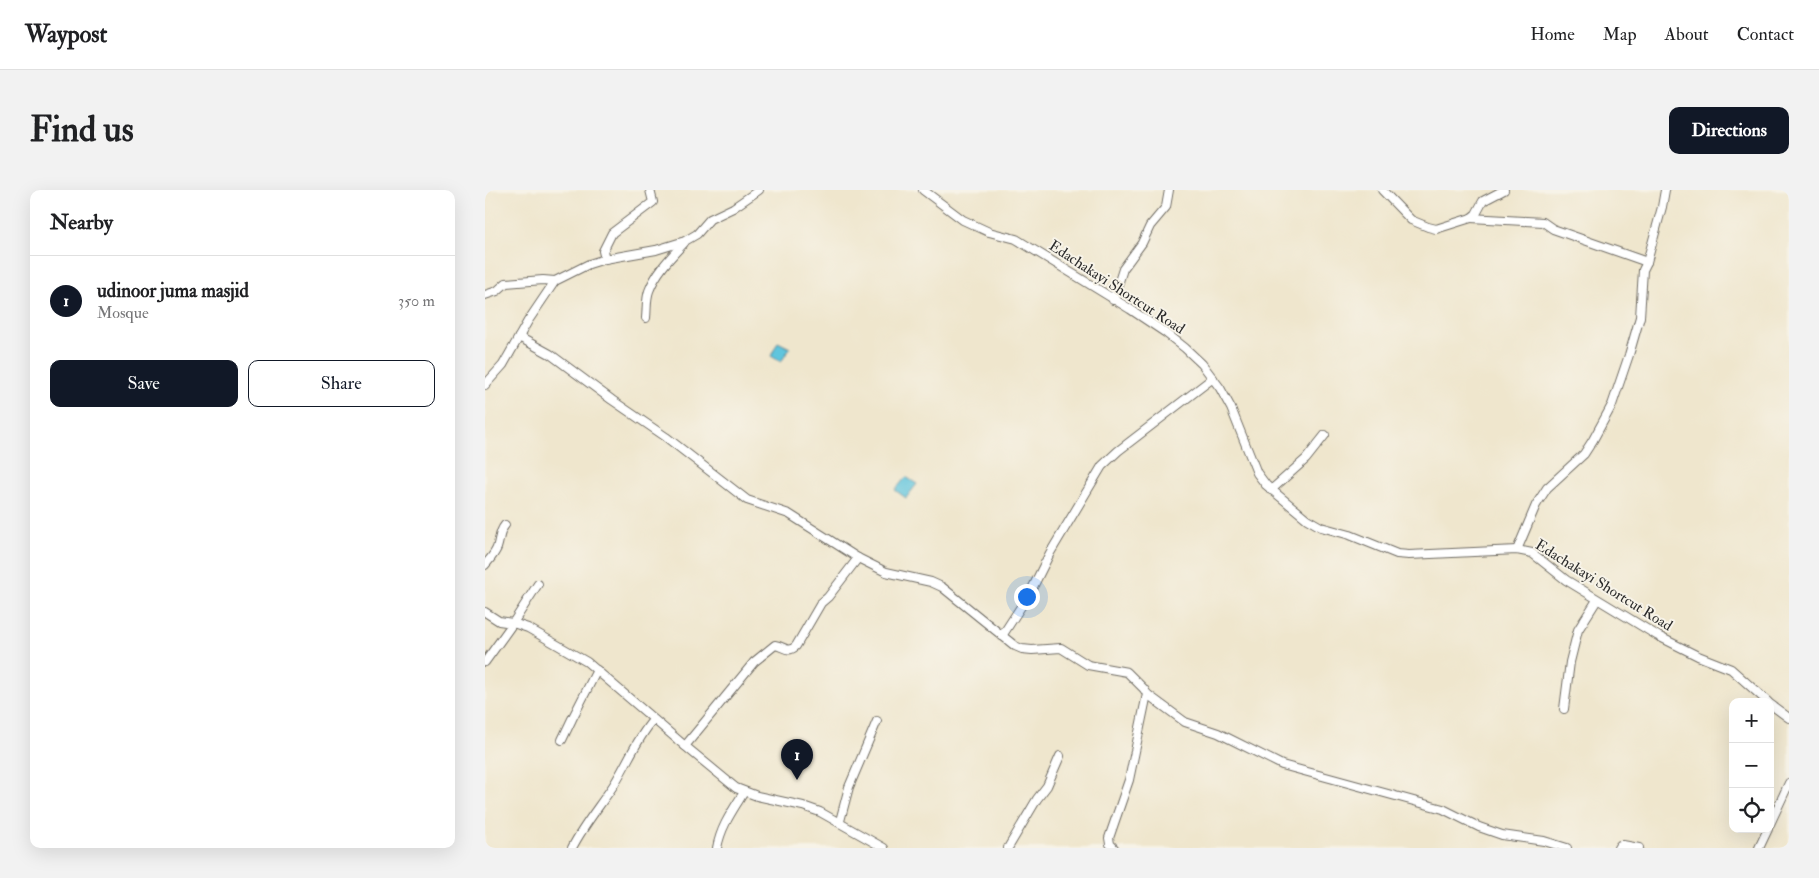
<!DOCTYPE html>
<meta charset="utf-8">
<style>
body{margin:0;font-family:"IM FELL Double Pica",serif;background:#f2f2f2;color:#202124}
.controls{position:absolute;right:15px;bottom:15px;display:grid;overflow:hidden;border-radius:10px;box-shadow:0 5px 20px #0002}
.controls button{width:45px;height:45px;display:grid;place-items:center;padding:0;border:0;border-bottom:1px solid #e0e0e0;background:#fff;color:#202124;font:25px sans-serif}
.you{position:absolute;left:541px;top:406px;width:18px;height:18px;margin:-12px;border:4px solid #fff;border-radius:50%;background:#1a73e8;box-shadow:0 0 0 8px #1a73e833}
.badge{display:grid;place-items:center;width:32px;height:32px;border-radius:50%;background:#111827;color:#fff;font-size:16px;font-weight:700}
.pin{position:absolute;translate:-50% -41px;filter:drop-shadow(0 1px 2px #0008)}
.pin::after{content:'';position:absolute;top:26px;width:18px;height:15px;background:inherit;clip-path:polygon(0 0,100% 0,50% 100%)}
.list{margin:0;padding:0;list-style:none}
h2{display:flex;justify-content:space-between;align-items:center;height:65px;margin:0;padding:0 20px;font-size:21px}
h2 small{font-size:16px;font-weight:400;color:#757577}
.list li{display:grid;grid-template-columns:32px 1fr auto;gap:15px;align-items:center;box-sizing:border-box;height:90px;padding:0 20px;border-top:1px solid #e0e0e0}
.list b{display:block;font-size:19px;white-space:nowrap}
.list p{margin:0;font-size:16px;white-space:nowrap;color:#757577}
.list em{font-size:16px;font-style:normal;color:#757577}
.actions{display:flex;gap:10px;padding:15px 20px}
.actions a{flex:1;padding:11px 0;border:1px solid #111827;border-radius:10px;text-align:center;font-size:18px;color:#111827}
.actions .main{background:#111827;color:#fff}
.icon{flex:none;width:28px;height:28px;fill:none;stroke:currentColor;stroke-width:2;stroke-linecap:round;stroke-linejoin:round}
.map{position:relative;flex:none;width:1304px;height:658px;overflow:hidden;border-radius:10px}
header{display:flex;align-items:center;gap:30px;box-sizing:border-box;height:70px;padding:0 25px;background:#fff;border-bottom:1px solid #e0e0e0}
header strong{font-size:24px}
nav{display:flex;gap:28px;margin-inline-start:auto;font-size:18px}
.intro{display:flex;align-items:center;justify-content:space-between;box-sizing:border-box;height:120px;padding:0 30px}
h1{margin:0;font-size:35px}
.button{padding:12px 22px;border-radius:10px;background:#111827;color:#fff;font-size:18px;font-weight:700}
main{display:flex;gap:30px;padding:0 30px}
aside{flex:1;background:#fff;border-radius:10px;box-shadow:0 5px 20px #0002}
.map>svg:first-child{display:block}
.water{fill:#60c5dd;stroke:#467884}
.lines{fill:none;stroke-linecap:round;stroke-linejoin:round}
.minor-casing{stroke:#706c64;stroke-width:10}
.minor{stroke:#fff;stroke-width:8}
.labels{text-anchor:middle;stroke-width:4;stroke-linejoin:round;paint-order:stroke}
.street-label{font-size:15px;fill:#2b2b2b;stroke:#f7f3e8}
</style>
<header>
<strong>Waypost</strong>
<nav><a>Home</a><a>Map</a><a>About</a><a>Contact</a></nav>
</header>
<div class="intro"><h1>Find us</h1><a class="button">Directions</a></div>
<main>
<aside>
<h2>Nearby<small></small></h2>
<ul class="list">
<li><span class="badge">1</span><div><b>udinoor juma masjid</b><p>Mosque</p></div><em>350 m</em></li>
</ul>
<div class="actions"><a class="main">Save</a><a>Share</a></div>
</aside>
<div class="map">
<svg width="1304" height="658" viewBox="0 0 1304 658">
<rect width="100%" height="100%" fill="#f7f3e8"/>
<filter id="ink" filterUnits="userSpaceOnUse"><feTurbulence type="fractalNoise" baseFrequency=".02" numOctaves="2"/><feDisplacementMap in="SourceGraphic" scale="10" xChannelSelector="R" yChannelSelector="G"/><feConvolveMatrix kernelMatrix="1 2 1 2 8 2 1 2 1" color-interpolation-filters="sRGB"/></filter>
<filter id="wash" filterUnits="userSpaceOnUse"><feTurbulence type="fractalNoise" baseFrequency=".0096" numOctaves="4" result="noise"/><feDisplacementMap in="SourceGraphic" scale="20" xChannelSelector="R" yChannelSelector="G"/><feGaussianBlur stdDeviation="1.12" result="paint"/><feColorMatrix in="noise" values="0 0 0 0 0 0 0 0 0 0 0 0 0 0 0 0 0 1.4 0 .05"/><feComposite in="paint" operator="in"/></filter>
<g filter="url(#wash)">
<rect width="100%" height="100%" fill="#efe6cd"/>
<g class="water">
<path d="M293 152 305 158 296 172 286 166Z"/>
<path d="M421 287 432 294 421 308 410 300Z"/>
</g>
</g>
<g filter="url(#ink)">
<g class="lines">
<defs>
<g id="minor">
<path d="M438 0 478 30 504 42 531 49 645 119 681 143 700 158 717 174 735 198 746 218 772 283 781 295 822 329 836 337 865 345 912 364 924 365 1032 360 1047 363 1081 390 1173 446 1213 466 1246 479 1283 512"/>
<path d="M897 0 926 30 943 37 951 39 986 28 991 24 998 11 1019 0"/>
<path d="M986 28 1058 32 1068 39 1162 72"/>
<path d="M120 69 118 61 127 43 168 12 165 0"/>
<path d="M0 105 12 101 21 93 58 90 70 91"/>
<path d="M628 110 638 79 657 53 665 36 681 17 684 0"/>
<path d="M161 128C162 119 161 109 164 101 171 82 186 67 199 53"/>
<path d="M34 147 65 164 127 210 181 247 262 310 304 324 373 368 401 382 446 392 457 397 530 456 537 459 547 460 576 458 603 475 642 482 659 499 662 504 700 532 733 543 797 575 958 619 994 637 1017 645 1059 651 1082 658"/>
<path d="M0 195 18 175 43 131 70 91 104 74 120 69 171 60 200 51 212 44 225 29 248 18 274 0"/>
<path d="M786 300 821 269 840 245"/>
<path d="M1032 360 1051 315 1062 298 1099 264 1108 250 1127 215 1144 165 1155 127 1158 80 1162 72 1177 17 1180 0"/>
<path d="M0 375C5 369 9 365 12 358 15 349 14 342 20 335"/>
<path d="M53 394 28 433 43 438 102 472 200 556 251 598 272 606 318 616 335 622 399 658"/>
<path d="M0 422 14 431 28 433 0 472"/>
<path d="M517 446 546 401 565 363 617 276 633 261 728 188"/>
<path d="M1285 514 1304 528"/>
<path d="M1079 519 1085 472 1093 440 1112 410"/>
<path d="M77 550 87 529 112 480"/>
<path d="M200 556 269 472 290 455C299 456 302 464 311 456L336 413 343 407 373 368"/>
<path d="M355 631 364 597 392 531"/>
<path d="M1285 634 1304 593"/>
<path d="M87 658C98 636 114 617 128 596 142 574 151 550 168 530"/>
<path d="M232 658C236 636 248 620 259 602"/>
<path d="M523 658 552 609 562 596 575 566"/>
<path d="M629 658 625 654 624 648 644 590 662 504"/>
<path d="M1133 658 1135 655H1138L1154 658"/>
<path d="M1274 658 1283 639"/>
</g>
</defs>
<use href="#minor" class="minor-casing"/>
<use href="#minor" class="minor"/>
</g>
</g>
<g class="labels">
<g class="street-label">
<text transform="translate(632 97) rotate(33)" y="5">Edachakayi Shortcut Road</text>
<text transform="translate(1119 395) rotate(32)" y="5">Edachakayi Shortcut Road</text>
</g>
</g>
</svg>
<div class="controls">
<button>+</button>
<button>−</button>
<button><svg class="icon" aria-label="locate" viewBox="0 0 24 24"><circle cx="12" cy="12" r="6"/><path d="M12 2v4M12 18v4M2 12h4M18 12h4"/></svg></button>
</div>
<div class="you"></div>
<div class="pin badge" style="left:312px;top:590px">1</div>
</div>
</main>
